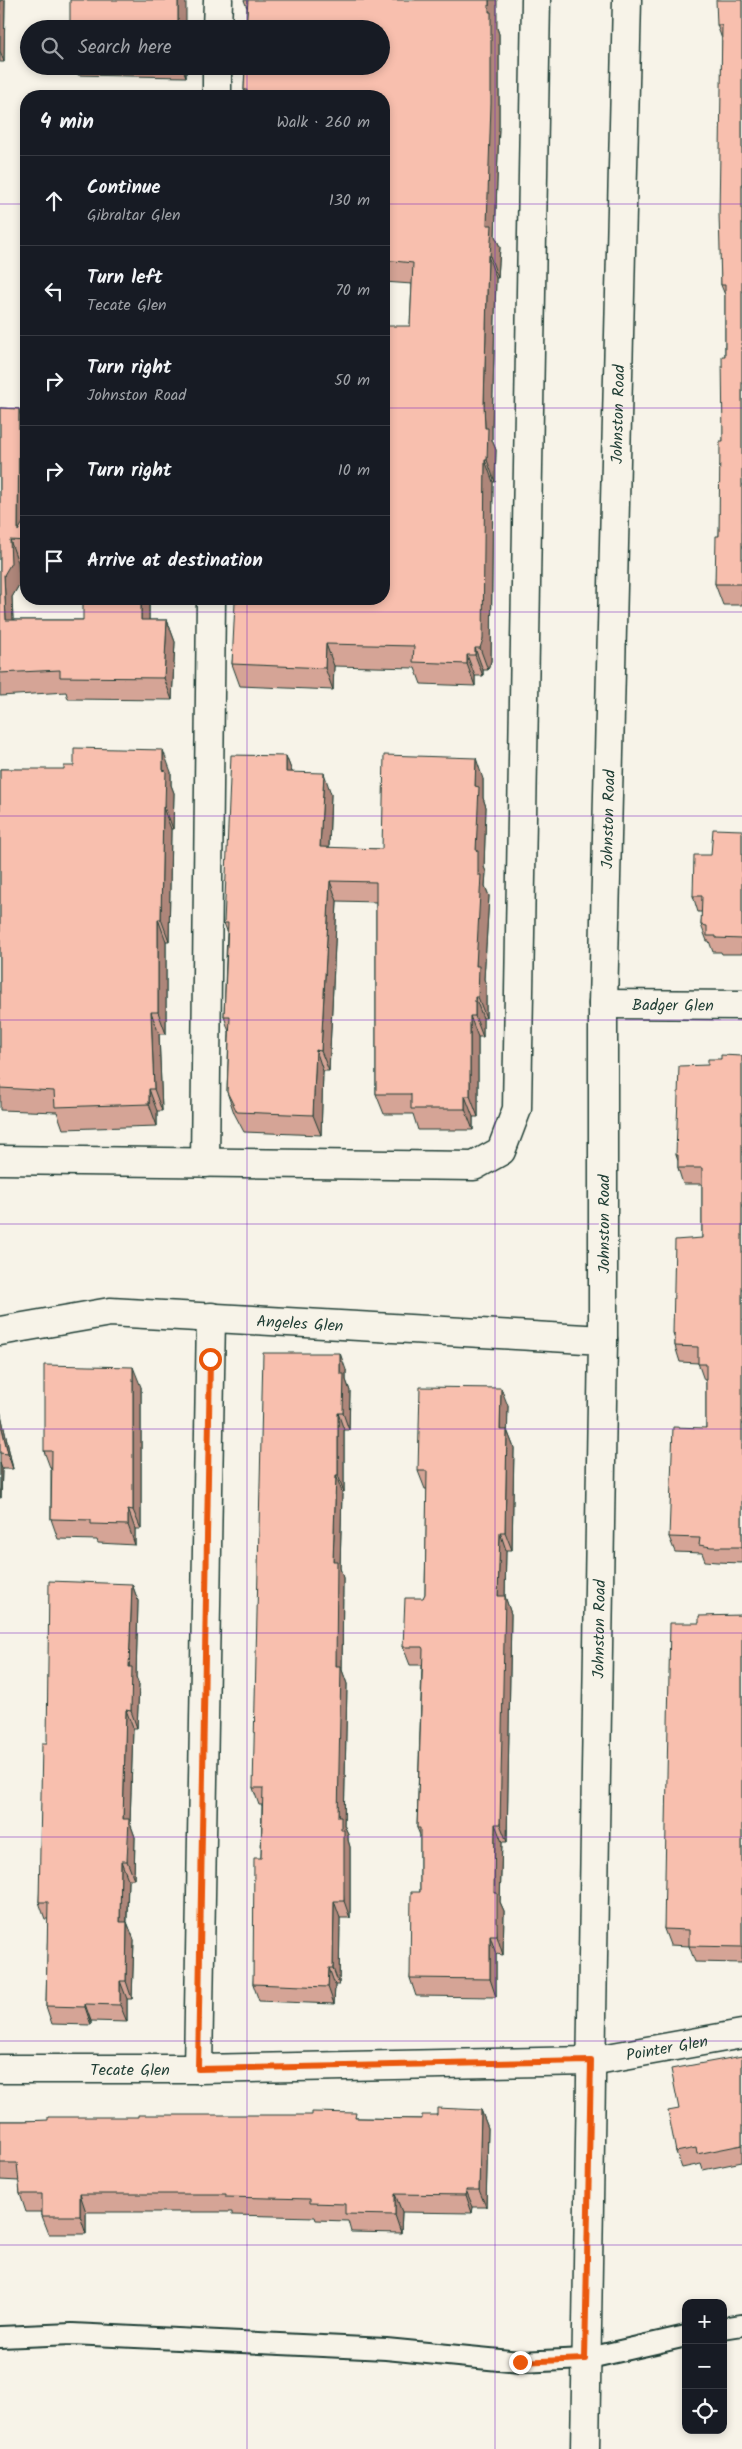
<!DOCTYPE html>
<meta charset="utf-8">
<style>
body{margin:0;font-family:Kalam,sans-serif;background:#20242c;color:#f1f3f6}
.controls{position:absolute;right:15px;bottom:15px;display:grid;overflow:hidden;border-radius:10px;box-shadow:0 2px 8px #0003}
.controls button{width:45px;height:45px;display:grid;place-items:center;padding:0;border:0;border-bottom:1px solid #363941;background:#171b24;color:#f1f3f6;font:25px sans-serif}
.stop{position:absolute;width:15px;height:15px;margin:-11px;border:4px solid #ea580c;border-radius:50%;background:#fff}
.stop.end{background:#ea580c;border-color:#fff;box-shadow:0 1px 5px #0008}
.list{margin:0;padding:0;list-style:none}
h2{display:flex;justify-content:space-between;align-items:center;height:65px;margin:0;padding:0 20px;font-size:21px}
h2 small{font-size:16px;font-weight:400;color:#9ea1a6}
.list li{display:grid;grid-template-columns:32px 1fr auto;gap:15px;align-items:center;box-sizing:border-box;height:90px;padding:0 20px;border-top:1px solid #363941}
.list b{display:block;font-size:19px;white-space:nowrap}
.list p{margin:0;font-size:16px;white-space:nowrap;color:#9ea1a6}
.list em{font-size:16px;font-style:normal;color:#9ea1a6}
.icon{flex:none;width:28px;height:28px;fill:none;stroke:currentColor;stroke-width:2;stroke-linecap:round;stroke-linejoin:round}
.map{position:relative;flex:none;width:742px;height:2449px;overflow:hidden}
.search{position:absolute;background:#171b24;box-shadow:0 2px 8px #0003;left:20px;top:20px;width:370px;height:55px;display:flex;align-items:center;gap:12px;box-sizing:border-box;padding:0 18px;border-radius:28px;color:#9ea1a6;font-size:19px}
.panel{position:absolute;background:#171b24;box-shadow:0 2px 8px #0003;left:20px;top:90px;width:370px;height:515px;border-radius:20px}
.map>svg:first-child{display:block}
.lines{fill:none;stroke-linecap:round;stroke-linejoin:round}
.lane-casing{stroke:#1f3d34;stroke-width:24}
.street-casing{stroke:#1f3d34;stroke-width:31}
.lane{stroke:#f7f3e8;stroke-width:20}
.street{stroke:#f7f3e8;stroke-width:28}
.wall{fill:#d5a496;stroke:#1f3d34}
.shaded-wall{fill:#ae867a;stroke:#1f3d34}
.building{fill:#f8bfae;stroke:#1f3d34}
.route{stroke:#ea580c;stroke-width:6}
.grid{fill:none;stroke:#7b2cbf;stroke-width:1;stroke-opacity:0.55}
.labels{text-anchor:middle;stroke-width:4.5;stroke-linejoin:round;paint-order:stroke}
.street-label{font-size:16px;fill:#1f3d34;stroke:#f7f3e8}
</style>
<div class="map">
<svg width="742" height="2449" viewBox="0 0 742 2449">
<rect width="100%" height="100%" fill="#f7f3e8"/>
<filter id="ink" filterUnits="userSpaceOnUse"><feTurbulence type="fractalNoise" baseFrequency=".02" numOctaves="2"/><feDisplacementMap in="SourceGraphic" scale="10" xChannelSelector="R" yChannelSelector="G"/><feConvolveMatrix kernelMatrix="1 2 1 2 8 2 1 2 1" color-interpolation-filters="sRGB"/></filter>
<g filter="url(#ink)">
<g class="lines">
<defs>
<g id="lane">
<path d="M723 2328 742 2325"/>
<path d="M0 2337 72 2334 386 2349 520 2362 585 2359 686 2336"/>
</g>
<g id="street">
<path d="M217 29 218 0"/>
<path d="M217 96V66"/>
<path id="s1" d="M603 1004 742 1005"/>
<path d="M0 1160 474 1166 501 1151 517 1109 536 0"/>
<path d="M205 1163 211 599"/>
<path id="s2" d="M0 1331 110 1312 603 1340"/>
<path id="s3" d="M0 2069H198L591 2061 742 2034"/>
<path d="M198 2069 211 1317"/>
<path id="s4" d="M585 2449 603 1340V1004L627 0"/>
</g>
</defs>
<use href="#lane" class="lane-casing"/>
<use href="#street" class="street-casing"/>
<use href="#lane" class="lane"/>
<use href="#street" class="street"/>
</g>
<g class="wall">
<path d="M0 0H5L4 62H0Z"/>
<path d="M244 0 497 28 499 34V126L495 236 500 247 498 278H496L492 426V440L496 450 495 482H493L491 661 488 670H483V676H475V686L421 684 415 668 334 666 333 690 240 686 232 664 238 603 410 326 412 284 384 282V96H246L244 90 247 8Z"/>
<path d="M742 0V605H723L715 584 719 536 723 441 725 356V295L721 285 722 39 717 25Z"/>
<path d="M75 66H186V77L78 75Z"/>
<path d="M0 408 19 409 26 428V562H18L19 585 12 597 13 620H83L149 599V620H167L175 642 172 700 68 699 66 692 0 696Z"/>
<path d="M286 756 292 772 331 794 329 848 382 849 483 779V798L486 807 484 867 486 872 485 886 489 896 484 979 486 986V1018H483V1037H478V1117H473V1130H418L413 1114H384L376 1094V902L337 901 329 1071H323L321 1135 244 1132 234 1113 227 1092 229 1032 224 1016 227 931 224 923Z"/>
<path d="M0 769 171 772V785L174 793 173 829H171L169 941H166V1034H159L162 1111H157V1126L63 1129 57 1112 0 1110Z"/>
<path d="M742 830V954H722L721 952H713L709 941H707L701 925 702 912H698L693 896 711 855Z"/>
<path d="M742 1056V1563L717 1562 705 1561 702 1553 675 1552 669 1537 706 1428V1380H704L698 1363 680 1362 675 1346V1340L673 1334 702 1238V1184H683L678 1168V1161L676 1155 708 1065 721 1059Z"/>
<path d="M346 1370V1380L350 1391 349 1430H344V1492H342L340 1568 343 1578 342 1670 347 1684 344 1825 348 1834V1840L350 1847V1918H340L339 1985H335L334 2004 259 2001 253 1984 261 1858 262 1805H259L253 1788Z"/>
<path d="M141 1387V1529H135V1545L98 1543 97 1540 58 1539 51 1519V1470L44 1451Z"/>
<path d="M508 1406 507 1430 514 1448 512 1550H506L505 1597 511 1614 507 1842H502L500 1902 504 1911 503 1955 496 1954V1997L416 1996 410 1978 420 1892V1835L417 1828 422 1665H410L403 1647 425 1594 427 1489H425L418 1471Z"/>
<path d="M0 1410 13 1469H2L1 1498H0Z"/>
<path d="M132 1584 138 1601 136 1677 139 1685 137 1728H133L130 1823 135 1837 134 1879H128L127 1922 134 1940 132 1999H127V2022L91 2021V2025L52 2024 46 2006 48 1919H45L39 1902 47 1743Z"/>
<path d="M742 1615V1963L695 1962 689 1946 670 1945 664 1929 699 1623Z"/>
<path d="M742 2056V2162L703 2170 701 2164 682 2168 676 2152 679 2109Z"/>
<path d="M481 2110 488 2128 486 2207H473L472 2213 402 2212 401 2233 351 2232 348 2221 316 2220 315 2217 232 2215V2212H86V2234H49L42 2216V2212H26L20 2194 19 2181 0 2180V2121H23L358 2118 422 2119 437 2115Z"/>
</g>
<g class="shaded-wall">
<path d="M0 0H5L4 62 0 51Z"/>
<rect x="178" y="0" width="8" height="29"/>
<path d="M489 0H497V28L499 34V126L495 236 500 247 498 278 490 256 487 225Z"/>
<path d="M182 66H186V77Z"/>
<path d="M488 256 496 278 492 426V440L496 450 495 482 487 460 485 428 484 404Z"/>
<path d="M19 409 26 428V541L18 531Z"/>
<path d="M485 460 493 482 491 661 488 670 480 648Z"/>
<path d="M10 540 18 562 19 585 12 597 14 642 6 620 4 575Z"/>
<path d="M141 599H149V642L141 620Z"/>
<path d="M167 620 175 642 172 700 164 678Z"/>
<path d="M326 644 334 666 333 690 325 668Z"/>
<path d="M475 648 483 670V676L475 655Z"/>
<path d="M467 655 475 676V686L467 664Z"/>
<path d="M163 750 171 772V785L174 793 173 829 165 807 163 770Z"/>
<path d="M286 756 294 777 286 772Z"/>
<path d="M476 758 483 779V798L486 807 484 867 486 872 485 886 489 896 484 979 486 986V1018L478 997 476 966 478 875 476 851 475 786Z"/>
<path d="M324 773 331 794 328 868 320 847Z"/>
<path d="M163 807 171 829 169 941 161 919Z"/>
<path d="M330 881 337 901 329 1071 321 1051Z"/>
<path d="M158 919 166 941V1034L158 1012Z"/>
<path d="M475 997 483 1018V1037L475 1016Z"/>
<path d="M151 1012 159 1034 162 1111 154 1089Z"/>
<path d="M470 1016 478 1037V1117L470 1096Z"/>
<path d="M316 1050 323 1071 321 1135 313 1115Z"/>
<path d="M149 1089 157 1111V1126L149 1104Z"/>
<path d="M465 1096 473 1117V1130L465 1109Z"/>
<path d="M340 1353 346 1370V1380L350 1391 349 1430 343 1413 340 1374Z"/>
<path d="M133 1367 141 1387V1529L133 1510Z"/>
<path d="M501 1388 508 1406 507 1448 500 1430Z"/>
<path d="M0 1410 13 1469 8 1454 0 1420Z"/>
<path d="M338 1413 344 1430V1492L338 1475Z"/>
<path d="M507 1430 514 1448 512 1550 505 1532Z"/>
<path d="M0 1463 2 1469 1 1498 0 1495Z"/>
<path d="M336 1475 342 1492 340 1568 343 1578 342 1670 347 1684 344 1825 348 1834V1840L350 1847V1918L344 1901 338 1817 336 1666 333 1561Z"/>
<path d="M128 1509 135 1529V1545L128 1525Z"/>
<path d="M500 1532 506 1550 505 1596 511 1614 507 1842 500 1824 498 1596Z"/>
<path d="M132 1584 138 1601 136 1677 139 1685 137 1728 131 1711 129 1667Z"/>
<path d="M126 1710 133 1728 130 1823 135 1837 134 1879 127 1861 123 1819Z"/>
<path d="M495 1824 502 1842 500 1902 504 1911 503 1955 497 1936 494 1893Z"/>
<path d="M121 1861 128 1879 126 1940 120 1922Z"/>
<path d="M334 1901 340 1918 339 1985 333 1968Z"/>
<path d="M127 1922 134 1940 132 1999 126 1981Z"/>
<path d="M490 1936 496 1954V1997L490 1979Z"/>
<path d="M329 1968 335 1985 334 2004 328 1987Z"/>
<path d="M120 1981 127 1999V2022L120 2005Z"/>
<path d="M85 2004 91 2021V2025L85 2007Z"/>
<path d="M481 2110 488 2128 486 2207 479 2190Z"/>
<path d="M466 2190 473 2207 472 2213 466 2195Z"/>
<path d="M80 2194 86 2212V2234L80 2216Z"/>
<path d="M395 2194 402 2212 401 2233 395 2215Z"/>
</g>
<g class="building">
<rect x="70" y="0" width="108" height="29"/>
<path d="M248 0H489V12H491V104L487 225H492L490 256H488L484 404 485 428H488L487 460H485L483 639 480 648H475V655H467V664L413 662 414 646 326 644 325 668 232 664 235 603H238V599H384V326H410L413 263 384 260V96H246L247 90H244L245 66H381V29H246Z"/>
<path d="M716 0H742V584H715L716 536H719L720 441H723L722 356H725V285H721L719 214 722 25H717Z"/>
<path d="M0 408 19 409 18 531 26 518V541L10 540 11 563 4 575 6 620H83V599H141V620H167L164 678 60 677V670L0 673Z"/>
<path d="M74 748 163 750V770L166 771 165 807H163L161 919H158V1012H151L154 1089H149V1104L55 1107 54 1091 0 1088V769H64V766H74Z"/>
<path d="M231 755 286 756V772L324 773 320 847 382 849 384 755 476 758 475 786 479 787 476 851H478V875H481L476 966H479L478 997H475V1016H470V1096H465V1109H411V1094H376V882L330 881 321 1051 316 1050 313 1115 237 1112 227 1092 230 1016H224L228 923H224Z"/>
<path d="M713 829 742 830V939L716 938V936H707V926L701 925 702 896H693L694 855H711Z"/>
<path d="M721 1055 742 1056V1547H711L699 1545 700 1538 669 1537 673 1427 706 1428V1364H698V1347L675 1346V1334H673L675 1240 702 1238V1168H678V1155H676L679 1066 708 1065V1059H721Z"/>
<path d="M263 1353H340V1374H344L343 1413H338V1475H336L333 1561H337L336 1666H341L338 1817H341V1830H344V1901H334L333 1968H329L328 1987 253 1984 254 1858H261L263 1788H253Z"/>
<path d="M44 1365 133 1367V1510L128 1509V1525L91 1524V1520L51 1519 52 1451H44Z"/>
<path d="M420 1387 501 1388 500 1430H507L505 1532H500L498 1596H505L500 1824H495L494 1893H497V1936H490V1979L410 1978 411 1892H420V1828H417L423 1649 422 1647H403L405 1598H423L425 1594 427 1471H418Z"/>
<path d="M0 1420 8 1454 0 1453Z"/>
<path d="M49 1581 132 1584 129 1667H132L131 1711 126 1710 123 1819H129L127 1861H121L120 1922H127L126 1981H120V2005L85 2004V2007L46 2006 48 1902H39L42 1743H47Z"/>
<path d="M742 1615V1947L689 1946V1930L664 1929 670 1623H699V1616Z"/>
<path d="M742 2056V2145L697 2154 696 2148 676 2152 668 2111 679 2109 671 2069Z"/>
<path d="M437 2108 481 2110 479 2190H466V2195L395 2194V2215L345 2214V2204L310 2203V2199L226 2197V2194H80V2216H42V2194H20L17 2163H0V2121H23L48 2120V2117H138V2115H312V2112L356 2113 355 2118 422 2119V2115H437Z"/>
</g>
</g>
<g class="lines" filter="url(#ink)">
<path class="route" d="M210 1359 198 2069 591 2061 585 2359 520 2362"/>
</g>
<path class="grid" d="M247 0V29M495 0V2449M247 66V96M0 204H26M384 204H742M0 408H26M384 408H742M247 599V2449M0 612H742M0 816H742M0 1020H742M0 1224H742M0 1429H742M0 1633H742M0 1837H742M0 2041H742M0 2245H742"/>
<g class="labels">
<g class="street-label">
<text dy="6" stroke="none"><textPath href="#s4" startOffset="2035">Johnston Road</textPath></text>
<text dy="6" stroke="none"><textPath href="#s4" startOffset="1630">Johnston Road</textPath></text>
<text dy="6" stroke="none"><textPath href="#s1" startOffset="70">Badger Glen</textPath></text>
<text transform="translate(603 1224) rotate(-90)" y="6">Johnston Road</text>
<text dy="6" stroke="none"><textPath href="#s2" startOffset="302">Angeles Glen</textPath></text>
<text dy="6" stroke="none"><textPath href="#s4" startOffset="820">Johnston Road</textPath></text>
<text dy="6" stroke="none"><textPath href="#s3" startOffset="668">Pointer Glen</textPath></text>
<text dy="6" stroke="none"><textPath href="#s3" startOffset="130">Tecate Glen</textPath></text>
</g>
</g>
</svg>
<div class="controls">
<button>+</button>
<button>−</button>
<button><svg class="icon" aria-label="locate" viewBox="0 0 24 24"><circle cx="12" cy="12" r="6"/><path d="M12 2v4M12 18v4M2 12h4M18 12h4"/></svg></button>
</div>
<div class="stop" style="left:210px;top:1359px"></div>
<div class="stop end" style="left:520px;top:2362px"></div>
<div class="search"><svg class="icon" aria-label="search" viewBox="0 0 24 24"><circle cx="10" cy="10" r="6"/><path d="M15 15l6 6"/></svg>Search here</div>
<section class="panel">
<h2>4 min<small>Walk · 260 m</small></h2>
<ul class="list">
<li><svg class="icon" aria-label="ahead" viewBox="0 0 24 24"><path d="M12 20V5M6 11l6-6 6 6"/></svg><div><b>Continue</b><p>Gibraltar Glen</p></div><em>130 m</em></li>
<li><svg class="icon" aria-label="left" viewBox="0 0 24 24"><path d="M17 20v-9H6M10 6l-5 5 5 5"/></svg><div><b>Turn left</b><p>Tecate Glen</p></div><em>70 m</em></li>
<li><svg class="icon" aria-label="right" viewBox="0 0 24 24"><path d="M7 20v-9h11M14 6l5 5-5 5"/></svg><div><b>Turn right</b><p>Johnston Road</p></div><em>50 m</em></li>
<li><svg class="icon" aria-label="right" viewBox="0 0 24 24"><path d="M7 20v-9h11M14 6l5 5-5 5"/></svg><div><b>Turn right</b></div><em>10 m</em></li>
<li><svg class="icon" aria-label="arrive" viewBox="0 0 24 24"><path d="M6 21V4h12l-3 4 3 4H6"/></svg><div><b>Arrive at destination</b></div></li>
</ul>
</section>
</div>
